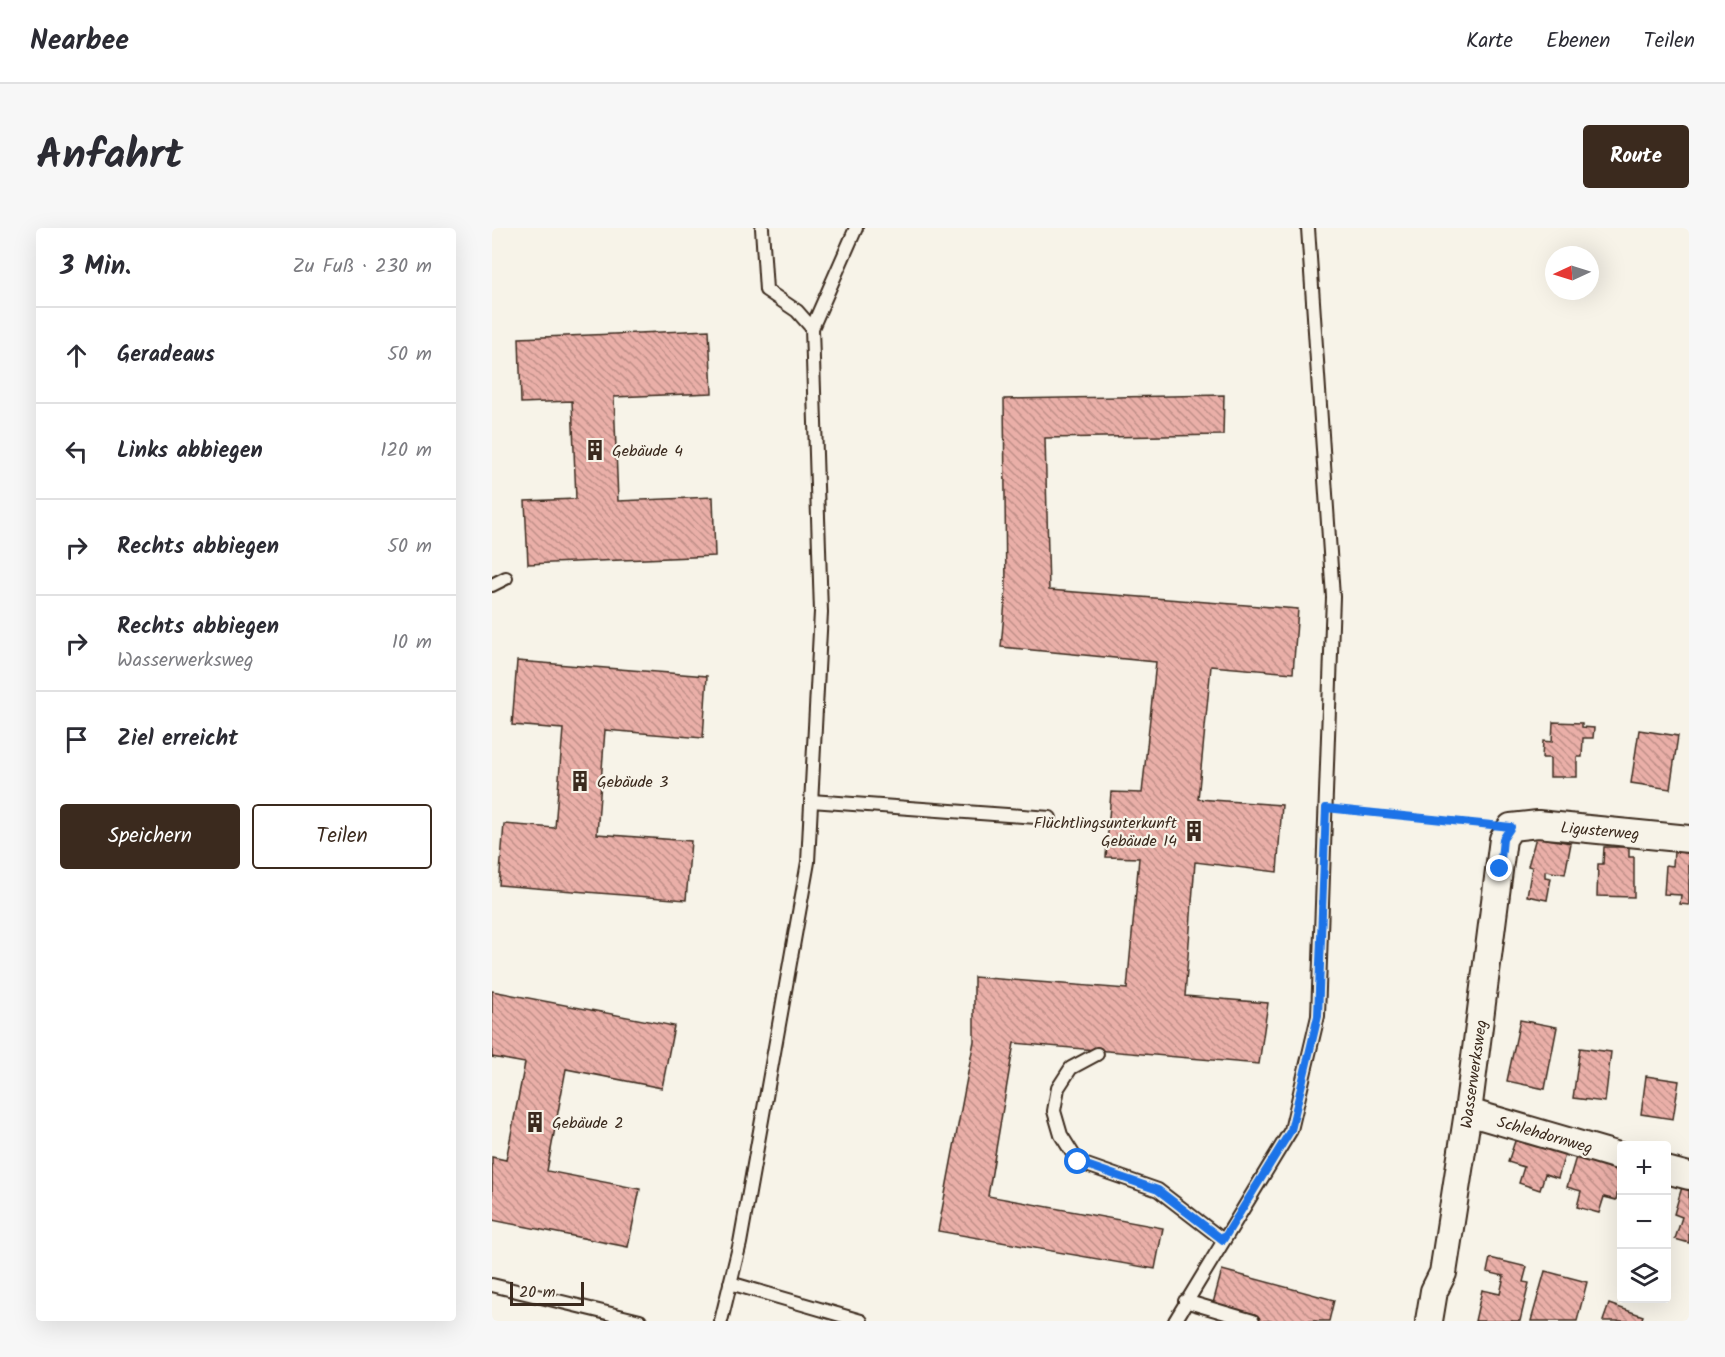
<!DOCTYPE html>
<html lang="de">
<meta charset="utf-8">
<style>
body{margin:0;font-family:Kalam,sans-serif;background:#f7f7f7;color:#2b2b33}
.controls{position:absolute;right:18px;bottom:18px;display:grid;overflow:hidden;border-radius:6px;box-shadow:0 6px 24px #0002}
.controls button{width:54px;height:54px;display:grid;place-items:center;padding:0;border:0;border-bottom:2px solid #e1e1e2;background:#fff;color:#2b2b33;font:30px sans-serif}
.compass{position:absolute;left:1053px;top:18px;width:54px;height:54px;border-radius:50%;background:#fff;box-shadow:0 6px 24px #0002;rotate:266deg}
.scale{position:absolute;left:18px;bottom:15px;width:74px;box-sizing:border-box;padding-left:6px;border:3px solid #3b2a1e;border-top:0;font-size:16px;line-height:21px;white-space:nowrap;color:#3b2a1e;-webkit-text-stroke:4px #f7f3e8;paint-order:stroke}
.stop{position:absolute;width:18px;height:18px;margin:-14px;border:4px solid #1a73e8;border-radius:50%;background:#fff}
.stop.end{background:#1a73e8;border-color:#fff;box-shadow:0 2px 6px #0008}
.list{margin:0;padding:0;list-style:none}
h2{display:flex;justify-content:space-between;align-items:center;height:78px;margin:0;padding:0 24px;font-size:26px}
h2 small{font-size:20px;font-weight:400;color:#7c7c81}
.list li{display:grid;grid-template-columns:39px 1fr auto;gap:18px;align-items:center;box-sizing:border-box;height:96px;padding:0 24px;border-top:2px solid #e1e1e2}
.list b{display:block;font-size:22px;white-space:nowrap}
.list p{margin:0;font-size:20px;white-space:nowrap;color:#7c7c81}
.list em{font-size:20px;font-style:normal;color:#7c7c81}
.actions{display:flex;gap:12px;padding:18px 24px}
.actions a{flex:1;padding:14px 0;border:2px solid #3b2a1e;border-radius:6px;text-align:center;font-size:21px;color:#3b2a1e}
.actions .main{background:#3b2a1e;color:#fff}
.icon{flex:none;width:33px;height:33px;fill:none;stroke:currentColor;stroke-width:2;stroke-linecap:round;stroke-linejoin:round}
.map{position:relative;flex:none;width:1197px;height:1093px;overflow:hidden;border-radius:6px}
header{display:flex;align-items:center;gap:36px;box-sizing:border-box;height:84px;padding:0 30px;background:#fff;border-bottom:2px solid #e1e1e2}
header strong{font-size:28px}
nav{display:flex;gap:33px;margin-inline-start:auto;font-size:21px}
.intro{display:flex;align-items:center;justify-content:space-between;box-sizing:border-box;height:144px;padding:0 36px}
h1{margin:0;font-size:42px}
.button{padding:15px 27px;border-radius:6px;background:#3b2a1e;color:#fff;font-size:21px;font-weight:700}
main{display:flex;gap:36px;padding:0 36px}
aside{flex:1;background:#fff;border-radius:6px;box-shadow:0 6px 24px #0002}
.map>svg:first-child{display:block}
.building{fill:url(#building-back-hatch);stroke:#3b2a1e;stroke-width:1.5}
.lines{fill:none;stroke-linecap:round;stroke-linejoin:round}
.service-casing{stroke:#3b2a1e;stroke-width:16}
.minor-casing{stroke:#3b2a1e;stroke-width:30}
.path{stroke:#3b2a1e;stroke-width:4;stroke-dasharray:4.5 4.5;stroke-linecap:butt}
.service{stroke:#f7f3e8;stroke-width:12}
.minor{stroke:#f7f3e8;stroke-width:26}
.route{stroke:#1a73e8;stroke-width:8}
.labels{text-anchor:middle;stroke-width:4.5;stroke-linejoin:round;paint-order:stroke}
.poi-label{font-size:16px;fill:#3b2a1e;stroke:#f7f3e8;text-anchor:start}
.street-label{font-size:16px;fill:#3b2a1e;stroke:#f7f3e8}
</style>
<header>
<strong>Nearbee</strong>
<nav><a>Karte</a><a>Ebenen</a><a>Teilen</a></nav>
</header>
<div class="intro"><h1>Anfahrt</h1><a class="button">Route</a></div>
<main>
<aside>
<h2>3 Min.<small>Zu Fuß · 230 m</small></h2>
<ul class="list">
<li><svg class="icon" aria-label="ahead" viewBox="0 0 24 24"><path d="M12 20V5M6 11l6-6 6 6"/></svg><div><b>Geradeaus</b></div><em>50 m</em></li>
<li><svg class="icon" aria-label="left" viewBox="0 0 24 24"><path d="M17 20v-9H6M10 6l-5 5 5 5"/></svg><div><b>Links abbiegen</b></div><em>120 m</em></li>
<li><svg class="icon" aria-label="right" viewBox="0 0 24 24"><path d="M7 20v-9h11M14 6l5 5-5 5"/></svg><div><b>Rechts abbiegen</b></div><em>50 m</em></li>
<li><svg class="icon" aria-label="right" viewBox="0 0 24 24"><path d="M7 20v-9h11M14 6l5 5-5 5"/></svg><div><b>Rechts abbiegen</b><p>Wasserwerksweg</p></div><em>10 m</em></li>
<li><svg class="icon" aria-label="arrive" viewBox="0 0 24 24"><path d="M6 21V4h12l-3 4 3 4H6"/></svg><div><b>Ziel erreicht</b></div></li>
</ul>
<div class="actions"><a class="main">Speichern</a><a>Teilen</a></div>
</aside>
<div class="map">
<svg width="1197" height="1093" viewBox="0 0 1197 1093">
<defs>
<pattern id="building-back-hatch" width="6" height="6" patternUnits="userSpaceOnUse" patternTransform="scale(1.5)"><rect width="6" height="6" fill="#eaafa8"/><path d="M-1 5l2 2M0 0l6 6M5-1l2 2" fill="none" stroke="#bf8f88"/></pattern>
</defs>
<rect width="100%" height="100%" fill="#f7f3e8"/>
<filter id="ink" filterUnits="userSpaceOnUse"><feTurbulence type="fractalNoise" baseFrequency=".0167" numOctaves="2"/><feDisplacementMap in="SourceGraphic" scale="12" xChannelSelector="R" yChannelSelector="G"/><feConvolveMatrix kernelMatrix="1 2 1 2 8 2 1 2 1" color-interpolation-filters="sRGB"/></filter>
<g filter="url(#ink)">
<g class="building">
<path d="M217 102 220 165 122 169 126 273 221 269 223 328 36 336 33 273 84 271 80 173 29 175 27 110Z"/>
<path d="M732 167 731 207 553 210 557 362 806 381 801 445 719 438 706 571 790 577 785 644 703 634 693 768 776 775 767 836 522 815 496 968 671 1000 663 1041 446 1003 482 813V749L635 761 647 630 614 629 619 564 650 565 664 434 509 419 514 362 512 171Z"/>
<path d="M25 433 215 448 211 510 113 502 105 606 199 613 194 672 7 657 12 596 63 600 71 501 20 497Z"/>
<path d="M1061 494 1090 495V499L1102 500 1101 510H1091L1090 529H1085V549H1058V530H1050L1051 513 1060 514Z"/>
<path d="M1147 502 1186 508 1178 561 1139 555Z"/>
<path d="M1044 609 1079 615 1073 646 1053 643V649L1059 650 1055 672 1035 668 1040 639 1036 638Z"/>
<path d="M1112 619H1137V629H1142V669L1105 668 1106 636H1111Z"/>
<path d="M1182 623 1197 624V677L1188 676 1189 667 1172 666 1174 637 1181 638Z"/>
<path d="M0 763 182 798 170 860 74 841 55 943 148 961 136 1019 0 992V929L14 932 33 835 0 829Z"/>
<path d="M1028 792 1065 799 1053 861 1015 853Z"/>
<path d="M1088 820 1119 824 1113 874 1081 870Z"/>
<path d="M1154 848 1187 853 1181 891 1149 886Z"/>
<path d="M1025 907 1074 923 1066 950 1053 946 1048 962 1027 955 1032 939 1016 934Z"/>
<path d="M1084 929 1130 942 1124 972 1112 969 1107 985 1085 979 1089 963 1075 959Z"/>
<path d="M1190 959 1197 961V1015L1183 1011 1190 989 1182 986Z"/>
<path d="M998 1030 1035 1039 1031 1054 1037 1055 1028 1093H983L990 1062 1008 1066 1012 1048 995 1044Z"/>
<path d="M730 1042 842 1072 837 1093H771L720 1079Z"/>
<path d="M1053 1043 1095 1054 1085 1093H1039Z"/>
<path d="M1117 1076 1151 1088 1149 1093H1111Z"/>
</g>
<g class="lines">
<defs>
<g id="service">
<path d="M320 100 364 0"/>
<path d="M0 357 14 350"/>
<path d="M319 573 558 590"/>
<path d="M605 826 579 840 566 860 562 883 569 907 586 934 666 962 731 1012"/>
<path d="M238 1055 369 1093"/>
<path d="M0 1057 148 1093"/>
<path d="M693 1073 761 1093"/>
<path d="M229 1093 248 1015 316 634 329 384 320 100 305 83 274 62 270 0"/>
<path d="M683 1093 799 902 826 788 841 369 816 0"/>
</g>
<g id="minor">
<path d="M976 884 1130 929"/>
<path d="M1174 942 1197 948"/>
<path d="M937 1093 942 1063 951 1045 976 884 1011 611 1019 599 1046 596 1197 611"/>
</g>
</defs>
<use href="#service" class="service-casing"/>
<use href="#minor" class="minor-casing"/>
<path class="path" d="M850 581 991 596"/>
<use href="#service" class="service"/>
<use href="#minor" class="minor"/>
</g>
</g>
<g class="lines" filter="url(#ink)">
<path class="route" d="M586 934 666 962 731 1012 799 902 826 788 834 580 1019 599 1011 611 1008 641"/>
</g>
<defs>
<symbol id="building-bare" viewBox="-9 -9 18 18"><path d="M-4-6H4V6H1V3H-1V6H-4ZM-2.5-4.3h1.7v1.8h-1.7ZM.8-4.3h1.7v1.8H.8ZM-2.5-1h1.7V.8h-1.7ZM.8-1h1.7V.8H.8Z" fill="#3b2a1e" stroke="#f7f3e8" stroke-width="2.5" paint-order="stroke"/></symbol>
</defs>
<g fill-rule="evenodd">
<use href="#building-bare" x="88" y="207" width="30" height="30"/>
<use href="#building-bare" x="73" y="538" width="30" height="30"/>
<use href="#building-bare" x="687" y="588" width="30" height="30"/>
<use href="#building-bare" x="28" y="879" width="30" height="30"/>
</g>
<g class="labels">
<g class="poi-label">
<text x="120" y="228">Gebäude 4</text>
<text x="105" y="559">Gebäude 3</text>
<text x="685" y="600" text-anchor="end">Flüchtlingsunterkunft<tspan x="685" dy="18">Gebäude 14</tspan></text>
<text x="60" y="900">Gebäude 2</text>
</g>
<g class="street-label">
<text transform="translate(1108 602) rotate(5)" y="6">Ligusterweg</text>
<text transform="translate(981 846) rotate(-82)" y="6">Wasserwerksweg</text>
<text transform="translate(1053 906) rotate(16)" y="6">Schlehdornweg</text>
</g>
</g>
</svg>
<div class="controls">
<button>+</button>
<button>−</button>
<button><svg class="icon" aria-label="layers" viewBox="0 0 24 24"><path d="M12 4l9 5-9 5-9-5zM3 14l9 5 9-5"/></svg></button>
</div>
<svg class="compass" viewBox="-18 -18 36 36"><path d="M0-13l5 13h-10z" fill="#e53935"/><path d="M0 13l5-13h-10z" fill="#7c7c81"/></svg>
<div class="scale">20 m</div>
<div class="stop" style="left:586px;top:934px"></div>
<div class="stop end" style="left:1008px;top:641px"></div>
</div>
</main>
